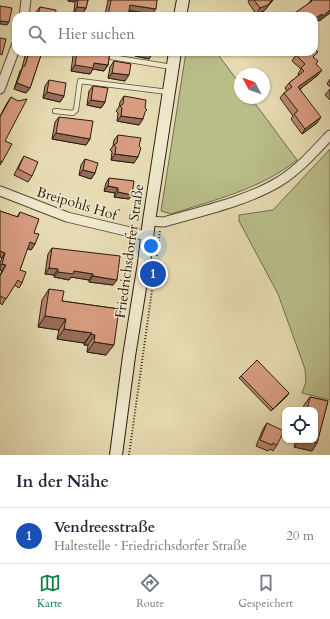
<!DOCTYPE html>
<html lang="de">
<meta charset="utf-8">
<style>
body{margin:0;font-family:Cardo,serif;background:#f2f2f3;color:#1f2937}
.controls{position:absolute;right:12px;bottom:12px;display:grid;overflow:hidden;border-radius:8px;box-shadow:0 1px 3px #0004}
.controls button{width:36px;height:36px;display:grid;place-items:center;padding:0;border:0;border-bottom:1px solid #e0e1e3;background:#fff;color:#1f2937;font:20px sans-serif}
.compass{position:absolute;left:234px;top:68px;width:36px;height:36px;border-radius:50%;background:#fff;box-shadow:0 1px 3px #0004;rotate:311deg}
.you{position:absolute;left:151px;top:246px;width:14px;height:14px;margin:-10px;border:3px solid #fff;border-radius:50%;background:#1a73e8;box-shadow:0 0 0 6px #1a73e833}
.badge{display:grid;place-items:center;width:26px;height:26px;border-radius:50%;background:#0b8043;color:#fff;font-size:13px;font-weight:700}
.pin{position:absolute;translate:-50% -50%;border:2px solid #fff;box-shadow:0 1px 4px #0006}
.list{margin:0;padding:0;list-style:none}
h2{display:flex;justify-content:space-between;align-items:center;height:52px;margin:0;padding:0 16px;font-size:17px}
h2 small{font-size:13px;font-weight:400;color:#747a83}
.list li{display:grid;grid-template-columns:26px 1fr auto;gap:12px;align-items:center;box-sizing:border-box;height:56px;padding:0 16px;border-top:1px solid #e0e1e3}
.list b{display:block;font-size:15px;white-space:nowrap}
.list p{margin:0;font-size:13px;white-space:nowrap;color:#747a83}
.list em{font-size:13px;font-style:normal;color:#747a83}
.icon{flex:none;width:22px;height:22px;fill:none;stroke:currentColor;stroke-width:2;stroke-linecap:round;stroke-linejoin:round}
.map{position:relative;flex:none;width:330px;height:455px;overflow:hidden}
.search{position:absolute;background:#fff;box-shadow:0 1px 3px #0004;left:12px;right:12px;top:12px;height:44px;display:flex;align-items:center;gap:10px;box-sizing:border-box;padding:0 14px;border-radius:12px;color:#747a83;font-size:15px}
.sheet{height:108px;background:#fff}
nav{display:flex;justify-content:space-around;align-items:center;box-sizing:border-box;height:56px;border-top:1px solid #e0e1e3;background:#fff;font-size:11px;color:#747a83}
nav a{display:grid;justify-items:center;gap:2px}
nav .on{color:#0b8043}
.map>svg:first-child{display:block}
.green{fill:#b9be89;stroke:#716e4d}
.lines{fill:none;stroke-linecap:round;stroke-linejoin:round}
.lane-casing{stroke:#584d39;stroke-width:6}
.street-casing{stroke:#584d39;stroke-width:11}
.secondary-casing{stroke:#291e11;stroke-width:14}
.path{stroke:#291e11;stroke-width:2;stroke-dasharray:1 2;stroke-linecap:butt}
.lane{stroke:#efe8cd;stroke-width:4.5}
.street{stroke:#efe8cd;stroke-width:9}
.secondary{stroke:#efe8cd;stroke-width:12}
.wall{fill:#ba866f;stroke:#291e11}
.shaded-wall{fill:#976d5a;stroke:#291e11}
.building{fill:#d89c81;stroke:#291e11}
.labels{text-anchor:middle;stroke-width:3;stroke-linejoin:round;paint-order:stroke}
.street-label{font-size:14px;fill:#291e11;stroke:#efe8cd}
</style>
<div class="map">
<svg width="330" height="455" viewBox="0 0 330 455">
<rect width="100%" height="100%" fill="#e6dbb2"/>
<filter id="stains"><feTurbulence type="fractalNoise" baseFrequency=".005" numOctaves="4"/><feColorMatrix values="0 0 0 0 .2 0 0 0 0 .09 0 0 0 0 .02 0 0 0 .5 -.17"/></filter>
<radialGradient id="worn" r=".72"><stop offset=".6" stop-color="#630" stop-opacity="0"/><stop offset="1" stop-color="#630" stop-opacity=".3"/></radialGradient>
<g class="green">
<path d="M186 52H216L240 84V98H251L297 160C261 189 214 200 171 214L161 211Z"/>
<path d="M330 149V400L302 393 306 382 305 369 278 294 239 221V215L273 210Z"/>
</g>
<g class="lines">
<defs>
<g id="lane">
<path d="M111 57 172 67"/>
<path d="M55 111 73 113 76 110 80 81 168 92"/>
</g>
<g id="street">
<path d="M24 16 26 0"/>
<path d="M0 89 16 46"/>
<path d="M0 191 67 217 147 236"/>
<path d="M149 221 164 222C201 211 248 201 280 181 299 169 315 151 330 135"/>
</g>
<g id="secondary">
<path d="M180 16 183 0"/>
<path d="M116 455 129 356 144 263 149 221 175 52"/>
</g>
</defs>
<use href="#lane" class="lane-casing"/>
<use href="#street" class="street-casing"/>
<use href="#secondary" class="secondary-casing"/>
<g class="path">
<path d="M157 256 160 230"/>
<path d="M129 455 154 276"/>
</g>
<use href="#lane" class="lane"/>
<use href="#street" class="street"/>
<use href="#secondary" class="secondary"/>
</g>
<g class="wall">
<path d="M68 0H88L86 8 83 13 74 12 75 2 68 1Z"/>
<path d="M108 0H157L152 14 129 11 128 16H95L97 13 105 15Z"/>
<path d="M249 0H273L264 11 256 14 248 2Z"/>
<path d="M311 0H330V13L319 21 318 20 314 22V16L292 15 308 4Z"/>
<path d="M40 7 55 16H36V12Z"/>
<path d="M26 52H42L30 88 26 93 14 89 20 71 22 68Z"/>
<path d="M76 52H110L108 65 104 71 93 69 90 74 71 71 73 56Z"/>
<path d="M135 52H153L149 59 135 56Z"/>
<path d="M296 55 314 58 316 64 318 75 300 89 317 123 302 134 291 119 293 116 280 98 284 93 287 91 285 88 289 83 299 75 298 74 301 69 292 61Z"/>
<path d="M114 61 125 81 108 78 110 67Z"/>
<path d="M330 79V87L327 84Z"/>
<path d="M49 80 64 96 60 102 43 98 45 86Z"/>
<path d="M93 86 105 102 101 108 87 105 89 91Z"/>
<path d="M330 89V100L325 95Z"/>
<path d="M124 96 144 114 139 125 117 121 118 113 116 111 119 107 120 102Z"/>
<path d="M11 97 2 162 0 165V116L7 103Z"/>
<path d="M59 117 90 139 86 145 52 139 55 122Z"/>
<path d="M118 135 134 163 111 160 112 152 110 150 113 146 114 140Z"/>
<path d="M24 156 32 176 28 182 14 175 21 161Z"/>
<path d="M85 159 95 173 91 179 79 175 81 165Z"/>
<path d="M109 178 129 199 114 197 115 193 104 191 106 183Z"/>
<path d="M0 211 17 217 20 212 34 233 35 244 31 250 27 248 20 270 22 283 19 288 14 285 2 305 0 303V275L2 271 0 270V263L2 258 0 257Z"/>
<path d="M52 248 113 285 89 282V280L71 277 69 280 54 277V275L45 274 48 254Z"/>
<path d="M49 289 62 301 119 309 106 355 87 352 88 345H84V343L57 339 59 330 38 327 42 300Z"/>
<path d="M241 376 287 396 271 411 239 378Z"/>
<path d="M310 397 328 401 317 443 312 451 294 447 296 440H315V410H303L304 405Z"/>
<path d="M267 423 277 445 273 451 270 449 268 451 256 446 263 429Z"/>
</g>
<g class="shaded-wall">
<path d="M69 0H77L75 2 68 1Z"/>
<path d="M273 0 264 11 256 14 260 8Z"/>
<path d="M130 5 156 9 152 14 126 10Z"/>
<path d="M77 7 86 8 83 13 74 12Z"/>
<path d="M330 10V13L319 21 323 16Z"/>
<path d="M322 14 318 20 314 22V19Z"/>
<path d="M0 21 9 22 7 25 0 24Z"/>
<path d="M138 52H146L153 53 149 59 135 56Z"/>
<path d="M94 63 108 65 104 71 93 69 90 74 71 71 75 65Z"/>
<path d="M322 70 318 75 295 93 298 87Z"/>
<path d="M112 73 129 75 125 81 108 78Z"/>
<path d="M17 83 30 88 26 93 14 89Z"/>
<path d="M47 92 64 96 60 102 43 98Z"/>
<path d="M91 100 105 102 101 108 87 105Z"/>
<path d="M121 116 143 119 139 125 117 121Z"/>
<path d="M321 117 317 123 302 134 305 129Z"/>
<path d="M56 133 90 139 86 145 52 139Z"/>
<path d="M115 154 138 157 134 163 111 160Z"/>
<path d="M83 170 95 173 91 179 79 175Z"/>
<path d="M108 186 118 188 115 193 104 191Z"/>
<path d="M118 192 132 195 129 199 114 197Z"/>
<path d="M30 242 35 244 31 250 26 248Z"/>
<path d="M0 251 5 253 2 258 0 257Z"/>
<path d="M2 264 6 265 2 271 0 270V266Z"/>
<path d="M49 268 58 269 54 275 45 274Z"/>
<path d="M74 271 93 274 89 280 71 277 69 280 54 277 58 272Z"/>
<path d="M93 276 117 280 113 285 89 282Z"/>
<path d="M45 316 66 319 59 330 38 327Z"/>
<path d="M64 329 92 333 84 343 57 339Z"/>
<path d="M91 334 95 335 88 345H84Z"/>
<path d="M94 342 114 345 106 355 87 352Z"/>
<path d="M289 393 287 396 271 411Z"/>
<path d="M299 440H306L317 443 312 451 294 447Z"/>
</g>
<g class="building">
<path d="M78 0H88L86 8 77 7Z"/>
<path d="M111 0H157L156 9 130 5 128 16H97V13L108 15Z"/>
<path d="M254 0H272L268 5 260 8Z"/>
<path d="M311 0H330V10L323 16 322 14 314 19V16H284L290 12 292 15 312 1Z"/>
<path d="M0 6 12 8 9 22 0 21Z"/>
<path d="M40 7 56 10 55 16H38Z"/>
<path d="M154 14 167 16H153Z"/>
<path d="M0 38 6 39 2 55 0 54Z"/>
<path d="M314 48 318 52 313 57 318 61 316 64 322 70 298 87 321 117 305 129 294 114 298 111 284 93 292 87 289 83 304 71 301 68 305 64 296 55 299 52H314Z"/>
<path d="M29 52H42L30 88 17 83 23 66H25Z"/>
<path d="M77 52H110L108 65 94 63 93 68 75 65Z"/>
<path d="M114 61 131 64 129 75 112 73Z"/>
<path d="M49 80 66 83 64 96 47 92Z"/>
<path d="M93 86 108 88 105 102 91 100Z"/>
<path d="M124 96 146 100 145 108 147 110 145 112 143 119 121 116 122 108 120 106 123 104Z"/>
<path d="M11 97 18 101 27 99 5 141 12 144 2 162 0 161V117Z"/>
<path d="M59 117 93 121 90 139 56 133Z"/>
<path d="M118 135 141 138 139 146 141 148 138 157 115 154 116 147 114 145 117 143Z"/>
<path d="M24 156 38 162 32 176 18 169Z"/>
<path d="M85 159 98 163 95 173 83 170Z"/>
<path d="M109 178 134 181 132 195 118 192V188L108 186Z"/>
<path d="M0 211 18 217 20 212 39 219 34 233 39 234 35 244 30 242 20 270 26 272 22 283 18 280 6 299 0 296V276L6 265 2 264 5 253 0 251Z"/>
<path d="M52 248 120 256 117 280 93 276V274L74 271 73 274 58 272V269L49 268Z"/>
<path d="M49 289 64 291 62 301 119 309 114 345 94 342 95 335 91 334 92 333 64 329 66 319 45 316Z"/>
<path d="M257 360 289 393 273 409 241 376Z"/>
<path d="M310 397 328 401 317 443 306 440H315V410H307Z"/>
<path d="M267 423 284 431 277 445 273 443 272 445 260 440Z"/>
</g>
<g class="labels">
<g class="street-label">
<text transform="translate(77 203) rotate(17)" y="5">Breipohls Hof</text>
<text transform="translate(129 251) rotate(-82)" y="5">Friedrichsdorfer Straße</text>
</g>
</g>
<rect width="100%" height="100%" filter="url(#stains)"/>
<rect width="100%" height="100%" fill="url(#worn)"/>
</svg>
<div class="controls">
<button><svg class="icon" aria-label="locate" viewBox="0 0 24 24"><circle cx="12" cy="12" r="6"/><path d="M12 2v4M12 18v4M2 12h4M18 12h4"/></svg></button>
</div>
<svg class="compass" viewBox="-18 -18 36 36"><path d="M0-13l5 13h-10z" fill="#e53935"/><path d="M0 13l5-13h-10z" fill="#747a83"/></svg>
<div class="you"></div>
<div class="pin badge" style="left:153px;top:274px;background:#1a4fb4">1</div>
<div class="search"><svg class="icon" aria-label="search" viewBox="0 0 24 24"><circle cx="10" cy="10" r="6"/><path d="M15 15l6 6"/></svg>Hier suchen</div>
</div>
<section class="sheet">
<h2>In der Nähe<small></small></h2>
<ul class="list">
<li><span class="badge" style="background:#1a4fb4">1</span><div><b>Vendreesstraße</b><p>Haltestelle · Friedrichsdorfer Straße</p></div><em>20 m</em></li>
</ul>
</section>
<nav>
<a class="on"><svg class="icon" aria-label="map" viewBox="0 0 24 24"><path d="M3 6l6-2 6 2 6-2v14l-6 2-6-2-6 2zM9 4v14M15 6v14"/></svg>Karte</a>
<a><svg class="icon" aria-label="directions" viewBox="0 0 24 24"><path d="M12 3l9 9-9 9-9-9zM9 14v-3h6M13 9l2 2-2 2"/></svg>Route</a>
<a><svg class="icon" aria-label="saved" viewBox="0 0 24 24"><path d="M7 4h10v16l-5-4-5 4z"/></svg>Gespeichert</a>
</nav>
